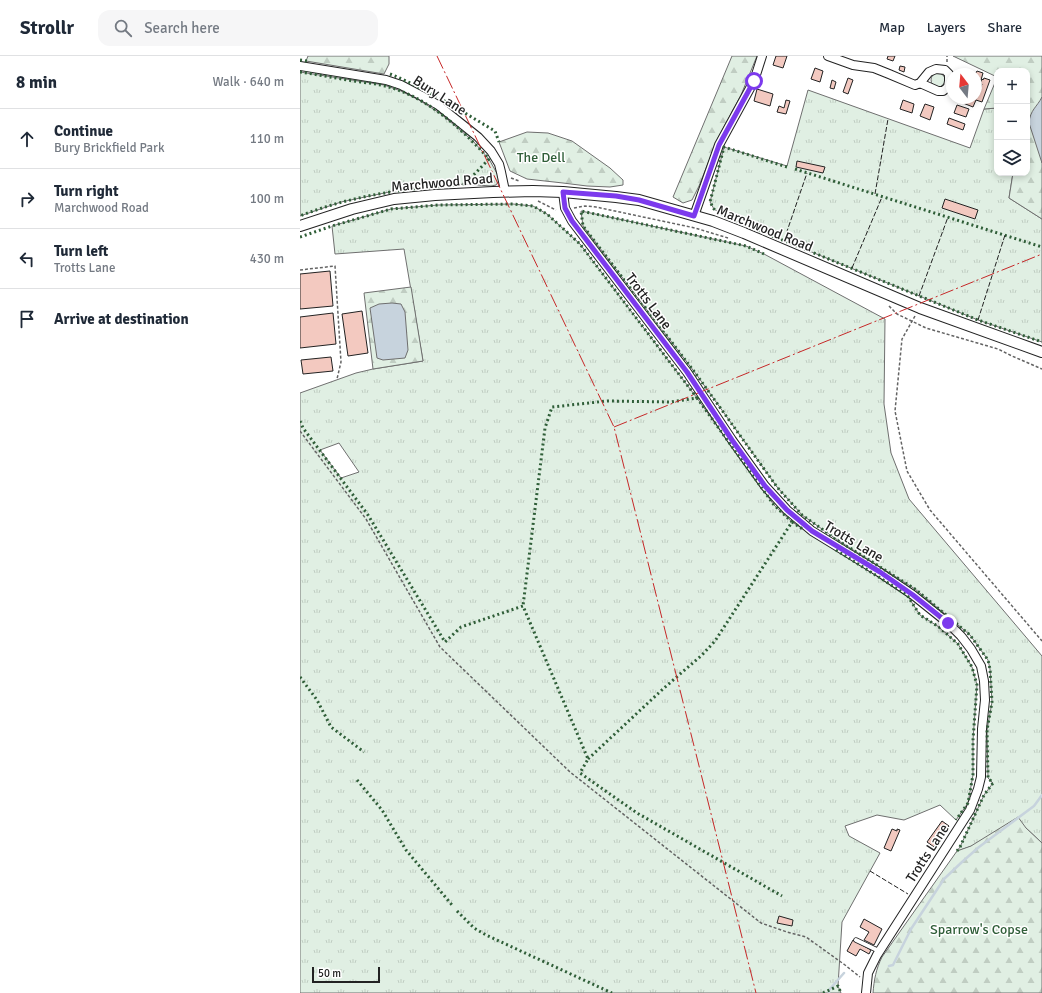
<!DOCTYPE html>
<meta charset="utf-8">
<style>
body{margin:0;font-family:Signika,sans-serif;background:#f6f6f7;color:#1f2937}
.controls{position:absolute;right:12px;top:12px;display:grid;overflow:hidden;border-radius:8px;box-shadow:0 2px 6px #0003}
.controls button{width:36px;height:36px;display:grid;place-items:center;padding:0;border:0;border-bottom:1px solid #e0e1e3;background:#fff;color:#1f2937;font:20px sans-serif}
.compass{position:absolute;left:646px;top:12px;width:36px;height:36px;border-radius:50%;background:#fff;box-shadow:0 2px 6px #0003;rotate:344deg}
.scale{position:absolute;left:12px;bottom:10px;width:68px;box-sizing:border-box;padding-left:4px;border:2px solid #222;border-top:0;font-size:11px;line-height:14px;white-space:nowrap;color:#222;-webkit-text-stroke:3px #fff;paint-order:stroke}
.stop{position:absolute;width:12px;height:12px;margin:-9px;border:3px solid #7c3aed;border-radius:50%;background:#fff}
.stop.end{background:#7c3aed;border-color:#fff;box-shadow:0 1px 4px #0008}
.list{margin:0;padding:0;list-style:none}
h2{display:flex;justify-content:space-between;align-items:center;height:52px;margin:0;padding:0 16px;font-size:17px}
h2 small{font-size:13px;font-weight:400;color:#747a83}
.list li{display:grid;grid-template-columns:26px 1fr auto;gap:12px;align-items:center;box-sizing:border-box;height:60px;padding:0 16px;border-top:1px solid #e0e1e3}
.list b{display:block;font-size:15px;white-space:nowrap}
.list p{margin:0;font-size:13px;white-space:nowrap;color:#747a83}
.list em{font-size:13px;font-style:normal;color:#747a83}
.icon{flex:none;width:22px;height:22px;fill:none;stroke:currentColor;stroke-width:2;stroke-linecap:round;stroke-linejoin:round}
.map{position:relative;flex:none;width:742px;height:937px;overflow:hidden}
header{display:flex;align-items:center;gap:24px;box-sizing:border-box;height:56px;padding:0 20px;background:#fff;border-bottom:1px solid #e0e1e3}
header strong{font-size:19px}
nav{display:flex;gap:22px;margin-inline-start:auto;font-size:14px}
.search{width:280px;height:36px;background:#f6f6f7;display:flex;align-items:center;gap:10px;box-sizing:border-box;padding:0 14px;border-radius:12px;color:#747a83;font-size:15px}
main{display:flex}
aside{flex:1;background:#fff}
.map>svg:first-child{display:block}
.grass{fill:url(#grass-tufts);stroke:#6f6f6f;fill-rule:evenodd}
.forest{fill:url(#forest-firs);stroke:#6f6f6f}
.water{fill:#c7d3dd;stroke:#6f6f6f}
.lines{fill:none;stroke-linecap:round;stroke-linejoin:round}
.stream{stroke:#c7d3dd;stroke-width:2.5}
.building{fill:#f3c9c0;stroke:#222}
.service-casing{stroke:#222;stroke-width:5.5}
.minor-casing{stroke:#222;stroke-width:10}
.tertiary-casing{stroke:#222;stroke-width:12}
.path{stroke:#646464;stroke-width:1.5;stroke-dasharray:3 2;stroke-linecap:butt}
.service{stroke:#fff;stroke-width:4}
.minor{stroke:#fff;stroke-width:8}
.tertiary{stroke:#fff;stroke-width:10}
.hedge{stroke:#2f5e38;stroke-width:3;stroke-dasharray:2 3;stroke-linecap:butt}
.fence{stroke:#222;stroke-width:1;stroke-dasharray:5 2;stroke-linecap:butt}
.power{stroke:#c62828;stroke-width:1;stroke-dasharray:14 3 2 3;stroke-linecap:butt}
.route{stroke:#7c3aed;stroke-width:5}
.labels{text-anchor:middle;stroke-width:3;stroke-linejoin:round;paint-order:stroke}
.street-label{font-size:14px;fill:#222;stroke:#fff}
.park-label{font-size:14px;fill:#2f5e38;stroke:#fff}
</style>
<header>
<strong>Strollr</strong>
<div class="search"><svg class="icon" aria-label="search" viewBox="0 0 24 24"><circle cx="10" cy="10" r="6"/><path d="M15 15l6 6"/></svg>Search here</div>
<nav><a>Map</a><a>Layers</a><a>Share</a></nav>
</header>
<main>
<aside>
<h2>8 min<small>Walk · 640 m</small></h2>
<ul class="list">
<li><svg class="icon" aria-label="ahead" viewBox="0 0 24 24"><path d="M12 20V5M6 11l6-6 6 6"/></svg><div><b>Continue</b><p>Bury Brickfield Park</p></div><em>110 m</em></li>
<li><svg class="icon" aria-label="right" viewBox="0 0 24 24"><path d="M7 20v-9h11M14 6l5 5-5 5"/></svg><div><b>Turn right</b><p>Marchwood Road</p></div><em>100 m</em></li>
<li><svg class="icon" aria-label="left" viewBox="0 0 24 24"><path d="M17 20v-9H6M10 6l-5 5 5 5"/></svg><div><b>Turn left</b><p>Trotts Lane</p></div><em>430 m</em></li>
<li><svg class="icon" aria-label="arrive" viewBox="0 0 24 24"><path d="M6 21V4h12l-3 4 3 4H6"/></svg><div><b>Arrive at destination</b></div></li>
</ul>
</aside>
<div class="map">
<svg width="742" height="937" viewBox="0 0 742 937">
<defs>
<pattern id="grass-tufts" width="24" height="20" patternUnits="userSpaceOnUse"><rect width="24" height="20" fill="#e0efe3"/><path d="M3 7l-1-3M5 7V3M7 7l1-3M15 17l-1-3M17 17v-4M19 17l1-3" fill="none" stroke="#c0cdc2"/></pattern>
<pattern id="forest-firs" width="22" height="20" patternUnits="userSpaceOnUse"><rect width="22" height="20" fill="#e0efe3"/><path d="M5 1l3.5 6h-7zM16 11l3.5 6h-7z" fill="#c0cdc2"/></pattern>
</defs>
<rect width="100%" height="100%" fill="#fff"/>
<g class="grass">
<path d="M0 16 84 29 101 35 119 44 141 58 173 85 189 103 200 123 196 129 191 130 165 128 125 131 94 135 41 146 0 160Z"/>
<circle cx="638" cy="24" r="7"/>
<path d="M508 34 670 92 684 53 697 52V117H713L709 142 742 163V286L678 264 426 161 414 153 410 146 424 91 487 110Z"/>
<path d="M213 148 233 150 247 158 280 188 397 342 474 449 492 466 607 539 620 559 639 571 658 588 672 611 677 629 673 684V719L668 747 656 764 640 749 604 764 577 759 545 770 549 780 580 797 542 866 538 930 541 937H0V337L56 317 73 313 123 305 104 193 35 198 32 170 91 153 138 149ZM39 387 59 416 41 422 20 394Z"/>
<path d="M281 155 446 190 464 198 585 263 584 348 591 397 609 443 742 600V787L726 772 657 795 660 791 684 739 693 727 688 722 687 674 692 646 690 613 688 604 670 579 615 533 539 485 502 459 477 431 396 318 283 170Z"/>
</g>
<g class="forest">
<path d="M8 0H89V8L84 18 6 5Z"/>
<path d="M432 0H457L441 39 418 82 399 130 392 144 383 147 373 141Z"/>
<path d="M653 0H742V163L709 142 713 117H727V15H697V21Z"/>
<path d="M697 22V52L684 53Z"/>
<path d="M227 76 248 77 272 85 310 112 323 124V129L310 131 287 130 263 127 227 123 210 115 199 86Z"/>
<path d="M111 231 123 305 73 313 64 237Z"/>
<path d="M718 761 726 772 742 787V937H573C574 924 576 913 582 901L657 795 671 790Z"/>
</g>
<g class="water">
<path d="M742 41V107L729 67C730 54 737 51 742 41Z"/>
<path d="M92 247 101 248 105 256 108 294 105 302 83 304 77 302 70 252 79 248Z"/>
</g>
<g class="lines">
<g class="stream">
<path d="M589 910 593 909 611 873 644 823 662 806 679 791 734 750 742 739"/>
<path d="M529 937V934L544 917"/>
</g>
</g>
<g class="building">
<path d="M476 0H487L483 12 473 9Z"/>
<path d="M588 0H595L593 5 587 3Z"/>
<path d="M600 10 605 11 604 16 599 14Z"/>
<path d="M515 12 523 15 520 26 511 23Z"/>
<path d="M677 15 683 17 681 24 676 22 675 18Z"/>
<path d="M548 22 553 24 548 38 543 36Z"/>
<path d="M684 22 690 24 682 46 676 44 673 51 663 47 665 42H676L677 37H679L682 28H680L682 23 683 24Z"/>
<path d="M532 24 536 26 534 33 530 32Z"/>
<path d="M457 33 473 38 470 50 454 45Z"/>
<path d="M486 44 490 45 486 58 477 56 479 50 484 52Z"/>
<path d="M603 44 614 48 612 57 600 53Z"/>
<path d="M625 48 634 51 630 64 620 60Z"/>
<path d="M657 49 669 53 666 61 654 57Z"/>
<path d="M649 62 665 68 663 74 647 68Z"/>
<path d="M497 105 525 111 523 117 496 111Z"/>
<path d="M645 143 678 154 675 163 642 152Z"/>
<path d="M30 215 33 250 0 253V218Z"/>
<path d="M62 255 68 297 48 300 42 258Z"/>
<path d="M33 257 36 288 0 292V261Z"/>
<path d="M31 301 33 315 3 318 1 304Z"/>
<path d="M642 765 649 770 634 791 627 786Z"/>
<path d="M592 773 597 775V773L600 774 591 795 584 792Z"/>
<path d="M479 860 493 864 492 870 477 867Z"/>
<path d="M564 863 582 873 574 889 564 884 569 876 560 871Z"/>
<path d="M553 884 571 894 569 898 560 893 556 900 547 895Z"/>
</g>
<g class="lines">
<defs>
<path id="service" d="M556 884 579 895"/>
<g id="minor">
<path d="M528 0 553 9 574 12 589 18 615 29 620 27 629 16 636 13 645 14 649 18V25L648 31 643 35H638L620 27"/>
<path d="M0 10 86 24 101 29 120 39 138 49 178 81 191 95 199 108 201 116 205 135"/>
<path d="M263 136 265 152 272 165 387 316 432 384 465 430 487 454 512 475 579 516 613 539 648 567 661 580 671 593 681 610 684 625 685 644 682 673 681 721 678 733 670 754 577 899 568 917 566 937"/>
<path d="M394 160 419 89 454 25 462 0"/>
</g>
<path id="tertiary" d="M0 170 52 153 94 143 135 139 193 136 233 135 263 136 316 141 339 144 413 165 444 177 620 252 742 296"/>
</defs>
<use href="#service" class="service-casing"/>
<use href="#minor" class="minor-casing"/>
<use href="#tertiary" class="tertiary-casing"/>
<g class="path">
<path d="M647 6V0"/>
<path d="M211 122 219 125"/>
<path d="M238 145 256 154"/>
<path d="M274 152 285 150 296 151 395 172 428 182"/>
<path d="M0 214 35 210 41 306 37 323"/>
<path d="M589 250 597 258 626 272 698 293 712 300 742 313"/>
<path d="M615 260 602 283 595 355 607 415 630 454 742 585"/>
<path d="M0 375 66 463 140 591 270 716 461 867 487 876 506 881 545 909 560 921"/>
</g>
<use href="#service" class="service"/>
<use href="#minor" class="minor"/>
<use href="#tertiary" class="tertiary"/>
<g class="hedge">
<path d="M0 4 7 5"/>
<path d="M0 16C20 19 40 23 61 26 69 27 77 28 85 30 126 40 161 72 189 103L165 128C109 132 52 139 0 160"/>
<path d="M90 18C127 33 161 55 195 75L199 86"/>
<path d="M487 111 424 91 410 146 414 153 426 161 678 264 742 286"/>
<path d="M495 113 742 191"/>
<path d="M0 181 32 170 91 153 138 149 213 148 233 150 247 158 280 188 397 342 371 346 307 345 252 351 245 372 223 550"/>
<path d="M464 198 446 190 281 155 283 170 396 318 477 431 502 459 539 485 615 533 670 579 688 604 690 613 692 646 687 674 688 722 693 727 684 739 660 791 657 795"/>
<path d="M0 365 3 372 68 459 145 586 161 571 223 550 288 703 280 717 337 757 482 840"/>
<path d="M492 466 504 474"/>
<path d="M536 494 607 539 620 559 639 571 658 588 672 611 677 629 673 684V719L668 747 656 764"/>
<path d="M0 621 17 644 31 671 64 696"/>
<path d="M288 703 364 632 402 599 415 585 492 466 474 449 397 342"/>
<path d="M57 724 82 754 106 794 152 849"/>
<path d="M157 855 174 872 186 879 312 937"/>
<path d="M523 937 538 930 541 937"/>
</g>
<g class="fence">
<path d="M575 138 588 63"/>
<path d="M484 184 507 117"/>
<path d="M552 212 582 141"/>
<path d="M619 240 648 161"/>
<path d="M678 264 705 179"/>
<path d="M570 815 608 838"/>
</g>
<g class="power">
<path d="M137 0 314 371 456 937"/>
<path d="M314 371 742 198"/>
</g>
</g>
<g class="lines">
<path class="route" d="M454 25 419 89 394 160 339 144 316 140 263 136 265 152 272 165 387 316 432 384 465 430 487 454 512 475 580 516 613 539 648 567"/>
</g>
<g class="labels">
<g class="street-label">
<text transform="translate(140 39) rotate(33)" y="5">Bury Lane</text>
<text transform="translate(142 126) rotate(-5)" y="5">Marchwood Road</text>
<text transform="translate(465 172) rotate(22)" y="5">Marchwood Road</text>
<text transform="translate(349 245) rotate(53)" y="5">Trotts Lane</text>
<text transform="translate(554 485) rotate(31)" y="5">Trotts Lane</text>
<text transform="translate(627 797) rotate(-57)" y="5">Trotts Lane</text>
</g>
<g class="park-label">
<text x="241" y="106">The Dell</text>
<text x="679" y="878">Sparrow's Copse</text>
</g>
</g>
</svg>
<div class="controls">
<button>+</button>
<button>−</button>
<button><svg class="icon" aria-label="layers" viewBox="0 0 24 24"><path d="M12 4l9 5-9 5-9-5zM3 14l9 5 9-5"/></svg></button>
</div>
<svg class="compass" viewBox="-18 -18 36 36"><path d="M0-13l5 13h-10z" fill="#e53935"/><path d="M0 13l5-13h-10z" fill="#747a83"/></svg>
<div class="scale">50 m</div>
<div class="stop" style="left:454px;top:25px"></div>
<div class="stop end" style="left:648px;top:567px"></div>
</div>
</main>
